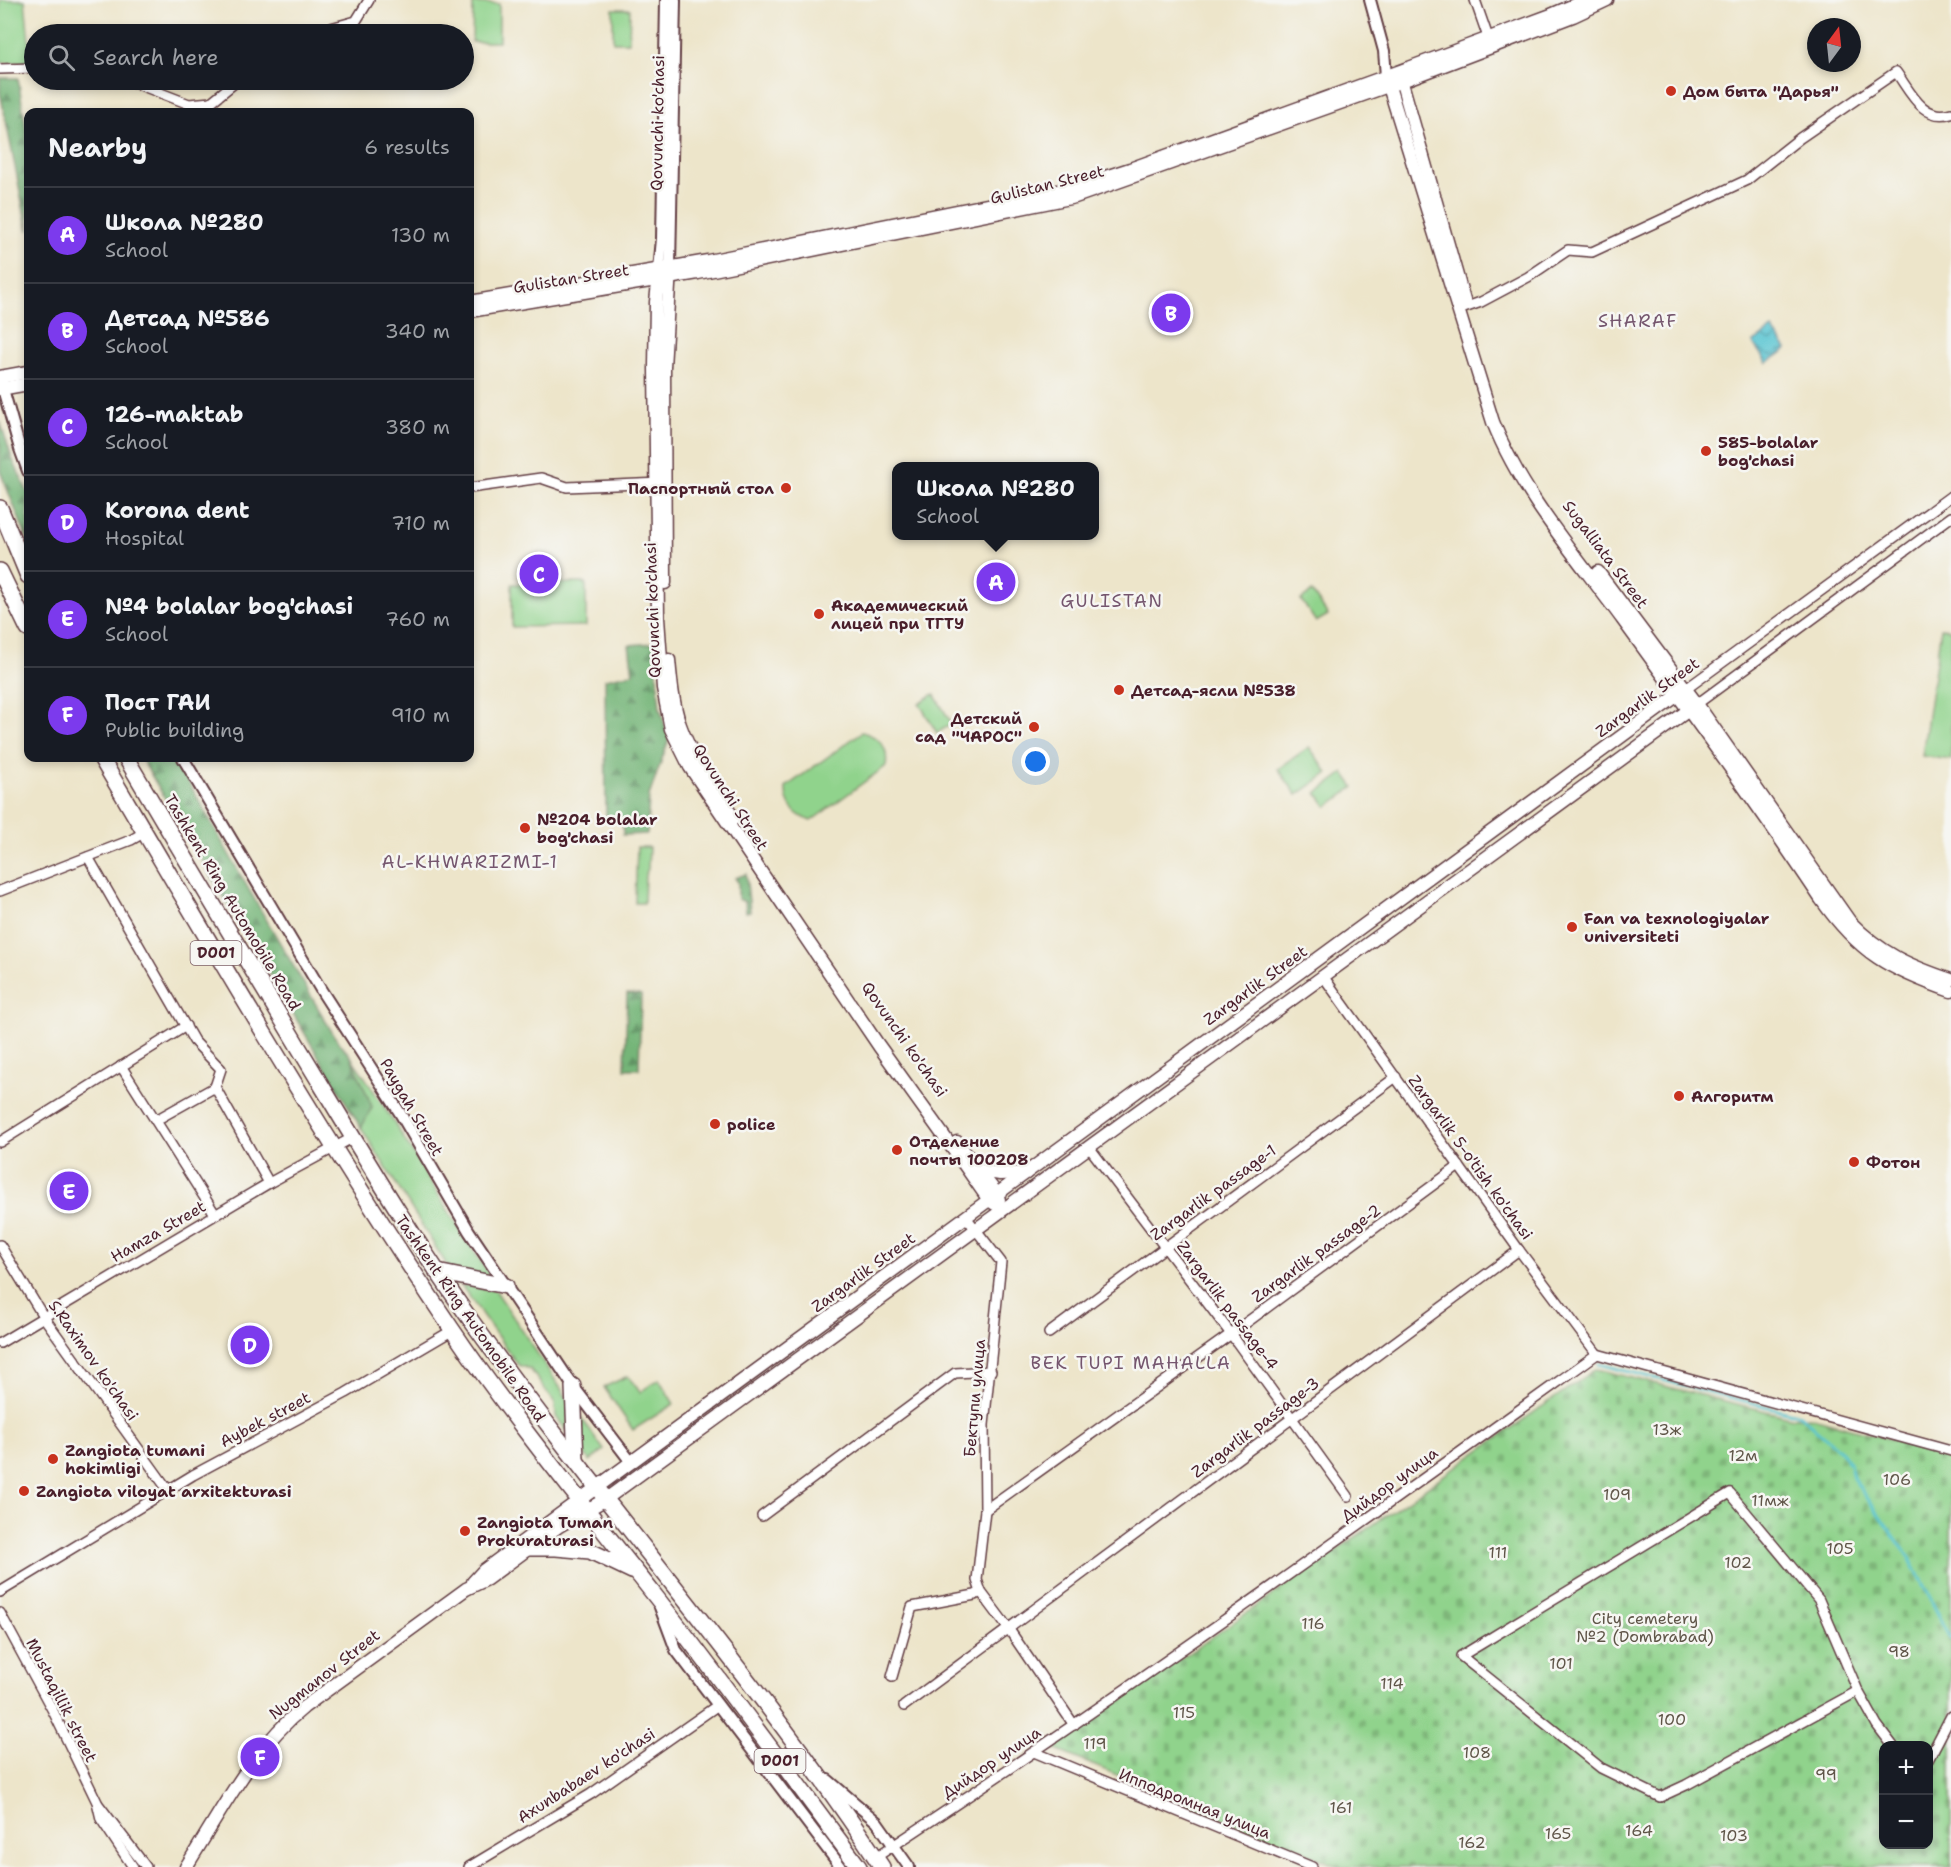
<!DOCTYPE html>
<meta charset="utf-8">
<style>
body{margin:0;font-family:"Shantell Sans",sans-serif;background:#242831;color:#f1f3f6}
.controls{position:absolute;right:18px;bottom:18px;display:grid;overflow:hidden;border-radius:12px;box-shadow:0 3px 9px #0003}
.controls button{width:54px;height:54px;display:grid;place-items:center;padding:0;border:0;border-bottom:2px solid #363941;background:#171b24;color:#f1f3f6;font:30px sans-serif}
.compass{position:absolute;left:1807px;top:18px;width:54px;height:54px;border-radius:50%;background:#171b24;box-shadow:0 3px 9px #0003;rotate:15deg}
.you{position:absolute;left:1036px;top:762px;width:21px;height:21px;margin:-15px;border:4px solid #fff;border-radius:50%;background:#1a73e8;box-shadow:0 0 0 9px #1a73e833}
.badge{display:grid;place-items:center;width:39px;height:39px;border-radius:50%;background:#7c3aed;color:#fff;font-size:20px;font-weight:700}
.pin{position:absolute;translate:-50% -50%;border:3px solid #fff;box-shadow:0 2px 6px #0006}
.popup{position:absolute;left:892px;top:462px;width:207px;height:78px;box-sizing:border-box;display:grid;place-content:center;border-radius:12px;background:#171b24;filter:drop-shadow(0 2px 4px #0005);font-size:20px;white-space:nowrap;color:#9ea1a6}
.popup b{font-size:22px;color:#f1f3f6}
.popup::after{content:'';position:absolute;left:50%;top:100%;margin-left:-12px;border:12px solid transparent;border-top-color:#171b24}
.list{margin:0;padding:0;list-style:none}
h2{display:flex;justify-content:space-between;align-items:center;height:78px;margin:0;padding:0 24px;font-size:26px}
h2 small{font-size:20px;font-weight:400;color:#9ea1a6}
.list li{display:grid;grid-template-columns:39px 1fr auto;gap:18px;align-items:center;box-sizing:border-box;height:96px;padding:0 24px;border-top:2px solid #363941}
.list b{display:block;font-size:22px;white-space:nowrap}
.list p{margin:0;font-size:20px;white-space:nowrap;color:#9ea1a6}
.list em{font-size:20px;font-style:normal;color:#9ea1a6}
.icon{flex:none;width:33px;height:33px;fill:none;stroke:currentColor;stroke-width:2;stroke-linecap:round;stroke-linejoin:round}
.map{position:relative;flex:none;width:1951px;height:1867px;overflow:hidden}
.search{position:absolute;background:#171b24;box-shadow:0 3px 9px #0003;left:24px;top:24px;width:450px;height:66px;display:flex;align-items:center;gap:15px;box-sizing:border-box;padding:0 21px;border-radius:33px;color:#9ea1a6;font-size:22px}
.panel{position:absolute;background:#171b24;box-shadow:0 3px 9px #0003;left:24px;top:108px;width:450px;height:654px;border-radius:12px}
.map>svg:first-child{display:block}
.green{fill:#90d38c;stroke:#6d795c;stroke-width:1.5}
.forest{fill:url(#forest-firs);stroke:#5f6a52;stroke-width:1.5}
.cemetery{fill:url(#cemetery-stones);stroke:#6d795c;stroke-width:1.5;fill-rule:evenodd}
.water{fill:url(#water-waves);stroke:#52727e;stroke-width:1.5}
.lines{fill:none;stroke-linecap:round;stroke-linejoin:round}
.stream{stroke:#59c5d2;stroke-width:3}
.minor-casing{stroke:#623d43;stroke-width:12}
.tertiary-casing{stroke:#623d43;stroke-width:14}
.secondary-casing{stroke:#623d43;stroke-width:15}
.trunk-casing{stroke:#623d43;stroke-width:18}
.minor{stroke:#fff;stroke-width:9}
.tertiary{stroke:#fff;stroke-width:10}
.secondary{stroke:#fff;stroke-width:12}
.trunk{stroke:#fff;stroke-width:15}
.poi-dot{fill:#c8321e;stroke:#f6f6f2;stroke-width:2}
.labels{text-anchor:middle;stroke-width:5;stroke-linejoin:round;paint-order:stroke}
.shield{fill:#f6f6f2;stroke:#7e6067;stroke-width:1.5}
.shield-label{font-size:15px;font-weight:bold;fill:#4a1f2b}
.poi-label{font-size:16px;font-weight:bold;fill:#4a1f2b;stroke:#f6f6f2;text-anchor:start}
.street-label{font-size:16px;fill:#4a1f2b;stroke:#f6f6f2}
.park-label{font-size:16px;fill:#5f5548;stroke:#f6f6f2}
.neighbourhood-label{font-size:18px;letter-spacing:1.5px;fill:#75566e;stroke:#f6f6f2}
</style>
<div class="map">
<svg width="1951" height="1867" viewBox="0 0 1951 1867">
<defs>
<pattern id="forest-firs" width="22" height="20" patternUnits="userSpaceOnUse" patternTransform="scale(1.5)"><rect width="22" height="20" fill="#74b578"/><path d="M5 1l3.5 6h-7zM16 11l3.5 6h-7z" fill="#619363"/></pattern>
<pattern id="cemetery-stones" width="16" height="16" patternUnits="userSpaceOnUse" patternTransform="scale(1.5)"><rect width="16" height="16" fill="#90d38c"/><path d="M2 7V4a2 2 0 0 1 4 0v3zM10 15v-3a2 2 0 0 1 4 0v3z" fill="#7eb579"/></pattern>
<pattern id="water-waves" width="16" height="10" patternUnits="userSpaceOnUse" patternTransform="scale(1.5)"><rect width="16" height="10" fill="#59c5d2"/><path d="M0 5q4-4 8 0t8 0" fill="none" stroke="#4c9fab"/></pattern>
</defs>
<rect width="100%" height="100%" fill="#f6f6f2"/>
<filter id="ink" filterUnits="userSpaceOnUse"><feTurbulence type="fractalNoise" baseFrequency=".0167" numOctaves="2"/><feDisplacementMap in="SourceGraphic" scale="12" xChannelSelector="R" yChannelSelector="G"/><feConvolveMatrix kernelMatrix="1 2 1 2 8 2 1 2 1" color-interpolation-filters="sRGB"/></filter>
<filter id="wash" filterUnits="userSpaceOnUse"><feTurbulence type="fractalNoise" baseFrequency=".008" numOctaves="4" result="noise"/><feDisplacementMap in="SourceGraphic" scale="24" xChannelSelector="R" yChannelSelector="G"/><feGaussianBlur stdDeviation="1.35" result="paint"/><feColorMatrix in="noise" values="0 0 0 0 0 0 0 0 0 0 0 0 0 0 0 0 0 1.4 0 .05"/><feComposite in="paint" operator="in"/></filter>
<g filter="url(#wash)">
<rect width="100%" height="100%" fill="#ede5ca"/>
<g class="green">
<path d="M0 0H25L30 52 34 62 0 63Z"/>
<path d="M473 3 499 4V42H472Z"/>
<path d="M613 9H630L629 42H613Z"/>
<path d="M586 583V626L512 627V584Z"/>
<path d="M1312 592 1328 615 1316 622 1301 600Z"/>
<path d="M1941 628 1951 629V760L1922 756Z"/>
<path d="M934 694 952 724 937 733 919 703Z"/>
<path d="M862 732C880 737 889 747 886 766L811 821C794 815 785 805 786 787Z"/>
<path d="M1309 747 1328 773 1297 795 1278 769Z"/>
<path d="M1344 773 1354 787 1327 807 1317 793Z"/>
<path d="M637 847H649L648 869 645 875 644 903H635Z"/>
<path d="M351 1057C400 1127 441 1203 489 1274L487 1278 450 1270 361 1128 372 1107Z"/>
<path d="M461 1285 496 1291 569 1401 567 1431 556 1417 555 1403 530 1369 518 1365Z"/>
<path d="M628 1376 640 1392 659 1379 674 1404 633 1430 604 1387Z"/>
<path d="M578 1413 604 1450 590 1461 583 1452Z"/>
</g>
<g class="forest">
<path d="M0 78H18L28 141V231L0 92Z"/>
<path d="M0 421 12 458 28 493V541L0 471Z"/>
<path d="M654 643 660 708 669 739 649 796 647 834 623 835 622 821H606L605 679 633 673 629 645Z"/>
<path d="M141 758H175L248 888 335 1037 351 1057 372 1107 361 1128Z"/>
<path d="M746 874 750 911 746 912 745 902 738 899V882L735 878Z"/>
<path d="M627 994 641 995 639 1069H625Z"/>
</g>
<path class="cemetery" d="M1596 1369 1793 1418 1810 1417 1951 1456V1867H1340L1049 1747 1205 1642ZM1884 1746H1928V1844H1884Z"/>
<path class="water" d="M1772 329 1787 349 1767 363 1753 343Z"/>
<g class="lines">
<path class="stream" d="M1599 1364 1800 1415 1841 1452 1850 1464 1853 1478 1909 1557 1951 1639"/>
</g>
</g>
<g filter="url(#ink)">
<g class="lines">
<defs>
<g id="minor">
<path d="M1475 0 1490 43"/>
<path d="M309 34 356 21 369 0"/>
<path d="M0 69 34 68"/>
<path d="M127 80 189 104 211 102 238 80"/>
<path d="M1461 309 1481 302 1528 277 1568 250 1592 252 1747 180 1800 138 1896 72C1910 91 1923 122 1951 113"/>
<path d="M470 488 541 478 567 487 662 483"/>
<path d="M1686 689 1951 496"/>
<path d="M1697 704 1951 517"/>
<path d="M88 857 194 1041 221 1069 215 1087 269 1183"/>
<path d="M0 891 131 840 145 832"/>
<path d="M1323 976 1519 1250 1597 1354"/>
<path d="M121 1066 215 1214"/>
<path d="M156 1120 215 1087"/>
<path d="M0 1142 186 1026"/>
<path d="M1089 1147 1231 1334 1348 1496"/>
<path d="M966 1217 1001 1262 984 1425 985 1510 977 1580 981 1592 1008 1628 1074 1725"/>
<path d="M0 1245 43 1316 168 1490"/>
<path d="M1049 1333 1396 1077"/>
<path d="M0 1343 269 1183 352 1138"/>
<path d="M1597 1354 1951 1451"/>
<path d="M985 1510 1231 1334 1459 1166"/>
<path d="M762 1516 955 1373 991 1371"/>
<path d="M0 1592 193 1475 346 1393 453 1330"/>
<path d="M0 1613 53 1711 97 1802 101 1819 133 1867"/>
<path d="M892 1677 912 1607 975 1595 981 1592"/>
<path d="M1858 1691 1686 1785 1660 1797 1601 1768 1461 1656 1730 1493 1819 1600 1858 1691 1877 1725 1893 1746"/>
<path d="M904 1706 1519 1250"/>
<path d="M1034 1752 1312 1867"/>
<path d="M1928 1760 1951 1716"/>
<path d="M98 1804 146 1867"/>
<path d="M876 1857C1121 1697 1359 1525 1597 1354"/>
<path d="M469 1867 591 1794 718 1705"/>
</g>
<g id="tertiary">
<path d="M1370 0 1384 51 1386 76"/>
<path d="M670 267 675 0"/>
<path d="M659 270 662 239 666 0"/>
<path d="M1 382 20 449 28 471"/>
<path d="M183 758 321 990 400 1113 469 1231 573 1386 631 1462"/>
<path d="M660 1607 676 1650 841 1867"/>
<path d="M828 1780 877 1822 909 1867"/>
</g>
<g id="secondary">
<path d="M1400 76 1465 304"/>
<path d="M1387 80 1493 422C1522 495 1577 557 1623 620 1690 712 1758 804 1821 899 1859 953 1890 970 1951 991"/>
<path d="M659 274 656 302 655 367 658 618 663 688 671 729 690 767 763 875 879 1046 966 1167 989 1200 995 1204"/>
<path d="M470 302 708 261 1072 188 1130 169 1398 72 1551 15 1586 0"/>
<path d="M470 311 698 273 1075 197 1402 81 1573 16 1607 0"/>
<path d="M0 377 28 372"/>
<path d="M0 389 28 384"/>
<path d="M1598 572 1697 704 1850 922C1881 954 1910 966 1951 980"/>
<path d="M665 583 664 367 670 270"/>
<path d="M669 660C671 682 673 704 680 725 692 759 715 789 734 819"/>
<path d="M957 1142 997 1194 999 1200"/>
<path d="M978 1170 1000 1174 1026 1173"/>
<path d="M473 1582 484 1570 1686 689"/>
<path d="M186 1867C221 1812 252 1749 304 1707L466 1589 487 1579 559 1526 606 1499 1697 704"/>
</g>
<g id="trunk">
<path d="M0 508 28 576"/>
<path d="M0 571 28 629"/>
<path d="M101 758C214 950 326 1143 451 1328 514 1421 586 1508 656 1597 725 1685 792 1777 859 1867"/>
<path d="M126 758C183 855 241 951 299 1048 357 1144 414 1242 480 1333 610 1514 759 1681 882 1867"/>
<path d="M437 1272 506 1286"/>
<path d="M573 1386 576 1460"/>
<path d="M529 1548H556L590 1551 632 1571"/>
</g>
</defs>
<use href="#minor" class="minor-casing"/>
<use href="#tertiary" class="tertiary-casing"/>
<use href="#secondary" class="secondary-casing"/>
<use href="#trunk" class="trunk-casing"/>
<use href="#minor" class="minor"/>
<use href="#tertiary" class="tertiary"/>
<use href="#secondary" class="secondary"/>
<use href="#trunk" class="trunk"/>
</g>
</g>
<g class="poi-dot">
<circle cx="1671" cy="91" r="6"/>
<circle cx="1706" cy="451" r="6"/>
<circle cx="786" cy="488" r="6"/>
<circle cx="819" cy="614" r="6"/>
<circle cx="1119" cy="690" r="6"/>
<circle cx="1034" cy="727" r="6"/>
<circle cx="525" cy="828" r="6"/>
<circle cx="1572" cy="927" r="6"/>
<circle cx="1679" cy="1096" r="6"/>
<circle cx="715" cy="1124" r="6"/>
<circle cx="897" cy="1150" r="6"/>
<circle cx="1854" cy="1162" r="6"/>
<circle cx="53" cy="1459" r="6"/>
<circle cx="24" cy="1491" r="6"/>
<circle cx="465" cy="1531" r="6"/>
</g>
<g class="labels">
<g class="shield">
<rect x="190.5" y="941" width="51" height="24" rx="4.5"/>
<rect x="754.5" y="1749" width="51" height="24" rx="4.5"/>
</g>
<g class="shield-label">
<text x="216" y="958">D001</text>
<text x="780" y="1766">D001</text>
</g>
<g class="poi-label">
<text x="1683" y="97">Дом быта "Дарья"</text>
<text x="1718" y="448">585-bolalar<tspan x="1718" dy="18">bog'chasi</tspan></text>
<text x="774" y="494" text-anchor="end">Паспортный стол</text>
<text x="831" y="611">Академический<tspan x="831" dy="18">лицей при ТГТУ</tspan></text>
<text x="1131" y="696">Детсад-ясли №538</text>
<text x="1022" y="724" text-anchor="end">Детский<tspan x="1022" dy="18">сад "ЧАРОС"</tspan></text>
<text x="537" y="825">№204 bolalar<tspan x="537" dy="18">bog'chasi</tspan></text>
<text x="1584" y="924">Fan va texnologiyalar<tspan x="1584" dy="18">universiteti</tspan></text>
<text x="1691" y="1102">Алгоритм</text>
<text x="727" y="1130">police</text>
<text x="909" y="1147">Отделение<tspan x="909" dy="18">почты 100208</tspan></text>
<text x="1866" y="1168">Фотон</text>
<text x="65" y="1456">Zangiota tumani<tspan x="65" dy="18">hokimligi</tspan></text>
<text x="36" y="1497">Zangiota viloyat arxitekturasi</text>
<text x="477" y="1528">Zangiota Tuman<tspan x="477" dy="18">Prokuraturasi</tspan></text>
</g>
<g class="street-label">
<text transform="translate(657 123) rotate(-89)" y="6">Qovunchi ko'chasi</text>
<text transform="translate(1047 184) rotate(-14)" y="6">Gulistan Street</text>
<text transform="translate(571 278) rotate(-9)" y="6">Gulistan Street</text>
<text transform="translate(1606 554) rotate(53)" y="6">Sugalliata Street</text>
<text transform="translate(652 610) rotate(-92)" y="6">Qovunchi ko'chasi</text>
<text transform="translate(1647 697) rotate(-36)" y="6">Zargarlik Street</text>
<text transform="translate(731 797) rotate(57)" y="6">Qovunchi Street</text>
<text transform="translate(233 902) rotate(59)" y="6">Tashkent Ring Automobile Road</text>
<text transform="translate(1255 985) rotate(-36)" y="6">Zargarlik Street</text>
<text transform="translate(905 1039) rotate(55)" y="6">Qovunchi ko'chasi</text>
<text transform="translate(412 1107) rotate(60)" y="6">Paygah Street</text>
<text transform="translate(1471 1157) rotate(54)" y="6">Zargarlik 5-o'tish ko'chasi</text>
<text transform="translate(1213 1192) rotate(-36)" y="6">Zargarlik passage-1</text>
<text transform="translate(158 1231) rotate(-30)" y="6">Hamza Street</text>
<text transform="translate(1316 1253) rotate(-36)" y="6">Zargarlik passage-2</text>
<text transform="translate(863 1272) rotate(-36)" y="6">Zargarlik Street</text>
<text transform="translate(1228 1305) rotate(53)" y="6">Zargarlik passage-4</text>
<text transform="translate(471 1318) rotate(55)" y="6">Tashkent Ring Automobile Road</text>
<text transform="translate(94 1360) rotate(55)" y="6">S.Raximov ko'chasi</text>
<text transform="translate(974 1398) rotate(-85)" y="6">Бектупи улица</text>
<text transform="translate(265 1419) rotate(-28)" y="6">Aybek street</text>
<text transform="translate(1255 1427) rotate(-37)" y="6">Zargarlik passage-3</text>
<text transform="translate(1389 1484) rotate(-36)" y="6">Дийдор улица</text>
<text transform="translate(324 1674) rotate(-38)" y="6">Nugmanov Street</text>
<text transform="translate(62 1700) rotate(63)" y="6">Mustaqillik street</text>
<text transform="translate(991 1762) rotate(-34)" y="6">Дийдор улица</text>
<text transform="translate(586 1775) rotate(-33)" y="6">Axunbabaev ko'chasi</text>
<text transform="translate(1195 1803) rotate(22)" y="6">Ипподромная улица</text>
</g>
<g class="park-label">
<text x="1667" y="1435">13ж</text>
<text x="1743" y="1461">12м</text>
<text x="1897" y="1485">106</text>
<text x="1617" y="1500">109</text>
<text x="1770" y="1506">11мж</text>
<text x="1840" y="1554">105</text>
<text x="1498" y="1558">111</text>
<text x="1738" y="1568">102</text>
<text x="1645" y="1624">City cemetery<tspan x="1645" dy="18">№2 (Dombrabad)</tspan></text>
<text x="1313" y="1629">116</text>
<text x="1899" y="1657">98</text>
<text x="1561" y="1669">101</text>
<text x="1392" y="1689">114</text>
<text x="1184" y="1718">115</text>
<text x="1672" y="1725">100</text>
<text x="1095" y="1749">119</text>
<text x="1477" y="1758">108</text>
<text x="1826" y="1780">99</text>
<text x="1341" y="1813">161</text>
<text x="1639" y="1836">164</text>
<text x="1558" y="1839">165</text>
<text x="1734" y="1841">103</text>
<text x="1472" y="1848">162</text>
</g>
<g class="neighbourhood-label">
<text x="1638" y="327">SHARAF</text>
<text x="1112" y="607">GULISTAN</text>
<text x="470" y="868">AL-KHWARIZMI-1</text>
<text x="1131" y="1369">BEK TUPI MAHALLA</text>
</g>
</g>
</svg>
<div class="controls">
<button>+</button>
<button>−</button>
</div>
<svg class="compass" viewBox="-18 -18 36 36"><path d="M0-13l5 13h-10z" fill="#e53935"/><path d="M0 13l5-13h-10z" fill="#9ea1a6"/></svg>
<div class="you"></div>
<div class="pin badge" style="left:996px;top:582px">A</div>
<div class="popup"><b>Школа №280</b>School</div>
<div class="pin badge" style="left:1171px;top:313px">B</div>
<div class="pin badge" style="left:539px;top:574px">C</div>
<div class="pin badge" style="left:250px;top:1345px">D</div>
<div class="pin badge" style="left:69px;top:1191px">E</div>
<div class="pin badge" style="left:260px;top:1757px">F</div>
<div class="search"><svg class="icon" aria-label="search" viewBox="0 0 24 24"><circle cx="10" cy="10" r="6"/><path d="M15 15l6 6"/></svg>Search here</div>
<section class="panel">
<h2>Nearby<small>6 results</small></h2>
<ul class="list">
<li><span class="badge">A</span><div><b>Школа №280</b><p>School</p></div><em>130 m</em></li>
<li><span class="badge">B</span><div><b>Детсад №586</b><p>School</p></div><em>340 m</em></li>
<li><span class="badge">C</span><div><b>126-maktab</b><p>School</p></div><em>380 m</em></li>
<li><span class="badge">D</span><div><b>Korona dent</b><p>Hospital</p></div><em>710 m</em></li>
<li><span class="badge">E</span><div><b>№4 bolalar bog'chasi</b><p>School</p></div><em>760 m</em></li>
<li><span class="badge">F</span><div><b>Пост ГАИ</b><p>Public building</p></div><em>910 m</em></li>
</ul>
</section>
</div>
